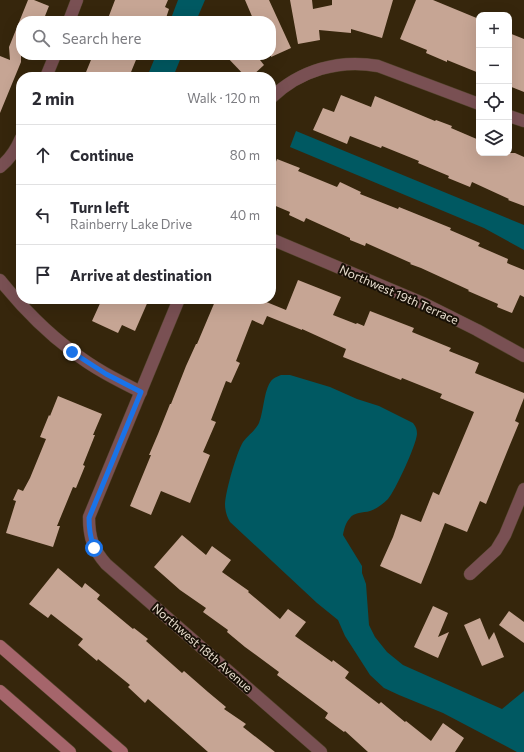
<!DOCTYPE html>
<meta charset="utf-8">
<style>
body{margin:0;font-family:Commissioner,sans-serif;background:#f7f7f7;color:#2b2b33}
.controls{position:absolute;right:12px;top:12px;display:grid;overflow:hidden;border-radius:8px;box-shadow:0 4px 16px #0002}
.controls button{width:36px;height:36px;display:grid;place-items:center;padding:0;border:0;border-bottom:1px solid #e1e1e2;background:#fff;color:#2b2b33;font:20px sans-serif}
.stop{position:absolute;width:12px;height:12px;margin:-9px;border:3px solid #1a73e8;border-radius:50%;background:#fff}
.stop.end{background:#1a73e8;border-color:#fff;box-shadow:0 1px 4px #0008}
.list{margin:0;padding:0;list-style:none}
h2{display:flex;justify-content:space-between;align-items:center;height:52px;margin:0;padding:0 16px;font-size:17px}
h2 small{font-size:13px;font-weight:400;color:#7c7c81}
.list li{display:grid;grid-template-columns:26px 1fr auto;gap:12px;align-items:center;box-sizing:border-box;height:60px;padding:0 16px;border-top:1px solid #e1e1e2}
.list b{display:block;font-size:15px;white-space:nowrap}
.list p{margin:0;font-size:13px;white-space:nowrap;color:#7c7c81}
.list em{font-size:13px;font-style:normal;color:#7c7c81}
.icon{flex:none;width:22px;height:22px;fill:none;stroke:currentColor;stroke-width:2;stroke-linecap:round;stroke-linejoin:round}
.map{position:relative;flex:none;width:524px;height:752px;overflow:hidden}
.search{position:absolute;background:#fff;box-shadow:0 4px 16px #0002;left:16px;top:16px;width:260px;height:44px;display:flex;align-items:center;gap:10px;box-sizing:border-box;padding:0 14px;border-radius:16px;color:#7c7c81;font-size:15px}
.panel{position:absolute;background:#fff;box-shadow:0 4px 16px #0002;left:16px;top:72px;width:260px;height:232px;border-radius:16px}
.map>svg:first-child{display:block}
.water{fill:#005962}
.building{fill:#c6a594}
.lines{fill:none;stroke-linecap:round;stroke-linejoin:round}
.street-casing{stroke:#53442c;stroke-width:13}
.secondary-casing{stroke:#53442c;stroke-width:13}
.street{stroke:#795053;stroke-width:12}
.secondary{stroke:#a5656b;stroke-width:12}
.route{stroke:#1a73e8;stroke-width:5}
.labels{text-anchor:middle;stroke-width:4;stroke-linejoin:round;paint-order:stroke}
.street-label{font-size:12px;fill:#ebe0d1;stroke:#181006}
</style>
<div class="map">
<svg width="524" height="752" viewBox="0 0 524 752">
<rect width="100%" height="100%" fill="#36260c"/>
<g class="water">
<path d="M178 0H205L196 21H170Z"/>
<path d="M156 55H182L173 77H147Z"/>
<path d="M296 131 524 225V250L484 228 290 147Z"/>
<path d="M281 375H290L330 387 357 399 379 406 413 423C416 427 417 429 417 434 416 446 395 491 388 499 383 504 376 509 370 511 363 513 354 512 350 518 346 522 344 529 343 535L362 566V573L366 584 369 625 375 637 387 652 403 665 502 709 524 691V752H517L443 713 399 695 384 688 370 675 345 636 338 620 317 603 230 522C227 517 225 511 225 504 226 490 236 454 243 442 248 435 255 431 259 423 264 411 264 386 273 379 275 377 279 376 281 375Z"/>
</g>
<g class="building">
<path d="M28 0H34L49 6 43 21H21V62L0 113V56L10 60 9 47Z"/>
<path d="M115 0H168L165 7 169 9 165 21H107Z"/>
<path d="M245 0H269L291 48 271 57V21H254Z"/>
<path d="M290 0H312L313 9 332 5V0H393L382 38 351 29V33L319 30 320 40 298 44Z"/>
<path d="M416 0H433L479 19V73L447 60V62L426 53 427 50 400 39Z"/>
<path d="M509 33 524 39V92L509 86Z"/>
<path d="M93 55H138L129 77H84Z"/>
<path d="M225 55H256L264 65 251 77H246Z"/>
<path d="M341 95 371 107 375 96 435 121 436 120 452 126 451 128 479 140V153H515L524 157V206L508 200 509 199 472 182 470 187 448 178 449 176 418 163 419 161 382 146 381 148 350 136 347 144 313 130 323 108 334 112Z"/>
<path d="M277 159 300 168 298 171 337 187 340 182 361 192 360 194 398 209 399 207 451 228 450 230 480 243 478 246 508 259 507 263 524 270V297L520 295 512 313 497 307 498 304 468 291 469 290 421 268 410 264 411 263 366 243 365 246 350 240V238L306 218 304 222 289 215 290 212 271 204V175Z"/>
<path d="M298 280 341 297 333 315 356 324 357 323 364 326 370 311 414 328 412 332 451 348 449 351 479 363 475 373 524 393V398L515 421 519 423 507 452 486 504 480 501 467 532 445 523 430 562 421 584 380 566 393 537 401 514 421 522 433 492 439 495 474 412 440 398 442 394 402 378 401 380 343 357 346 349 302 329V330L267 316 263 325 252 320 236 361 240 363 231 383 226 381 211 420 216 422 203 452 210 455 190 503 161 491 151 515 130 506 151 455H149L158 434 170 404H171L186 366 196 344H197L216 299H265L264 301 286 310Z"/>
<path d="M102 299H149L135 331 122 325 118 333 92 321Z"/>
<path d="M58 396 102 414 93 435H95L83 465 85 466 76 488 73 487 57 526H60L53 547 6 533 16 501 13 500 18 489 23 491 30 478 46 439 40 437 49 415 50 416Z"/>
<path d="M182 535 206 555 212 546 231 560 222 572 249 591 248 592 280 619 288 609 306 622 295 636 332 662 333 660 349 672 345 678 379 704 381 702 405 722 406 721 431 741 443 723 464 738 455 752H368L345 731 344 732 325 718 328 713 277 675 279 672 245 647 227 632 228 630 203 612 206 608 180 590 154 567Z"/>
<path d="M58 568 82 588 85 583 100 595 97 599 133 629 134 628 148 639 146 641 182 673 184 671 208 692 226 707 224 709 246 724 243 727 275 752H208L148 699 145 703 128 687 130 685 98 659 97 661 78 645 83 639 51 614 48 618 29 604Z"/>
<path d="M433 606 448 613 438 637 449 632 438 658 414 647Z"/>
<path d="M509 611 524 622V643L499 625Z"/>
<path d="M480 618 489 640 494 632 504 657 482 666 464 625Z"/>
</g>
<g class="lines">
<defs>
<g id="street">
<path d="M69 21 77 0"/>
<path d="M46 77 55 55"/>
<path d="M271 98C300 70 339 59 378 66L479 104"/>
<path d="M509 116 524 121"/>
<path d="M0 167C10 159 16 150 21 138"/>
<path d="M271 239 425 304 477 330 524 356"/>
<path d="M0 280C21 306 45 331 72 351 93 368 117 380 141 392"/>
<path d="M179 299 89 517C89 538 93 549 106 564L321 752"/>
<path d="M470 574 496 550 505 535 524 489"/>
</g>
<g id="secondary">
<path d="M0 646 122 752"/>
<path d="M0 691 70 752"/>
</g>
</defs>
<use href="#street" class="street-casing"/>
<use href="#secondary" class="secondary-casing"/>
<use href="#street" class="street"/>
<use href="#secondary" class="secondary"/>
</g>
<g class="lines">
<path class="route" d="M72 352 106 374 141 392 89 518C89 529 90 537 94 548"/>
</g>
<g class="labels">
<g class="street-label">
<text transform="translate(399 295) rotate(24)" y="4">Northwest 19th Terrace</text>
<text transform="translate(202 648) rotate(41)" y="4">Northwest 18th Avenue</text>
</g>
</g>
</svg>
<div class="controls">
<button>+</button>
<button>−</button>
<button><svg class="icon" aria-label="locate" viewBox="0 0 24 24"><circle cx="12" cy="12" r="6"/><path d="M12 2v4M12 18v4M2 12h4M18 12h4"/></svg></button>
<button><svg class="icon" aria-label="layers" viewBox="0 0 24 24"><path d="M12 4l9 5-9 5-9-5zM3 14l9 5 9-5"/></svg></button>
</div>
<div class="stop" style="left:94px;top:548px"></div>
<div class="stop end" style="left:72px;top:352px"></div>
<div class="search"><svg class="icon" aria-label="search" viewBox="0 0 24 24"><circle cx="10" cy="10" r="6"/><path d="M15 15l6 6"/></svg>Search here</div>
<section class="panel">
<h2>2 min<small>Walk · 120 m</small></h2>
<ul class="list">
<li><svg class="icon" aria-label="ahead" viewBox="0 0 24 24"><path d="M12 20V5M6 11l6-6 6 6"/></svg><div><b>Continue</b></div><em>80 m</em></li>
<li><svg class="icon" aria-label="left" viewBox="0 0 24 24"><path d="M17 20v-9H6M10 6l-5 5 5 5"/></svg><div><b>Turn left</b><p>Rainberry Lake Drive</p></div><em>40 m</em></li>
<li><svg class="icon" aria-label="arrive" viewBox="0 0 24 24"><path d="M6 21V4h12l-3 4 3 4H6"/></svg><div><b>Arrive at destination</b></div></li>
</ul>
</section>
</div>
